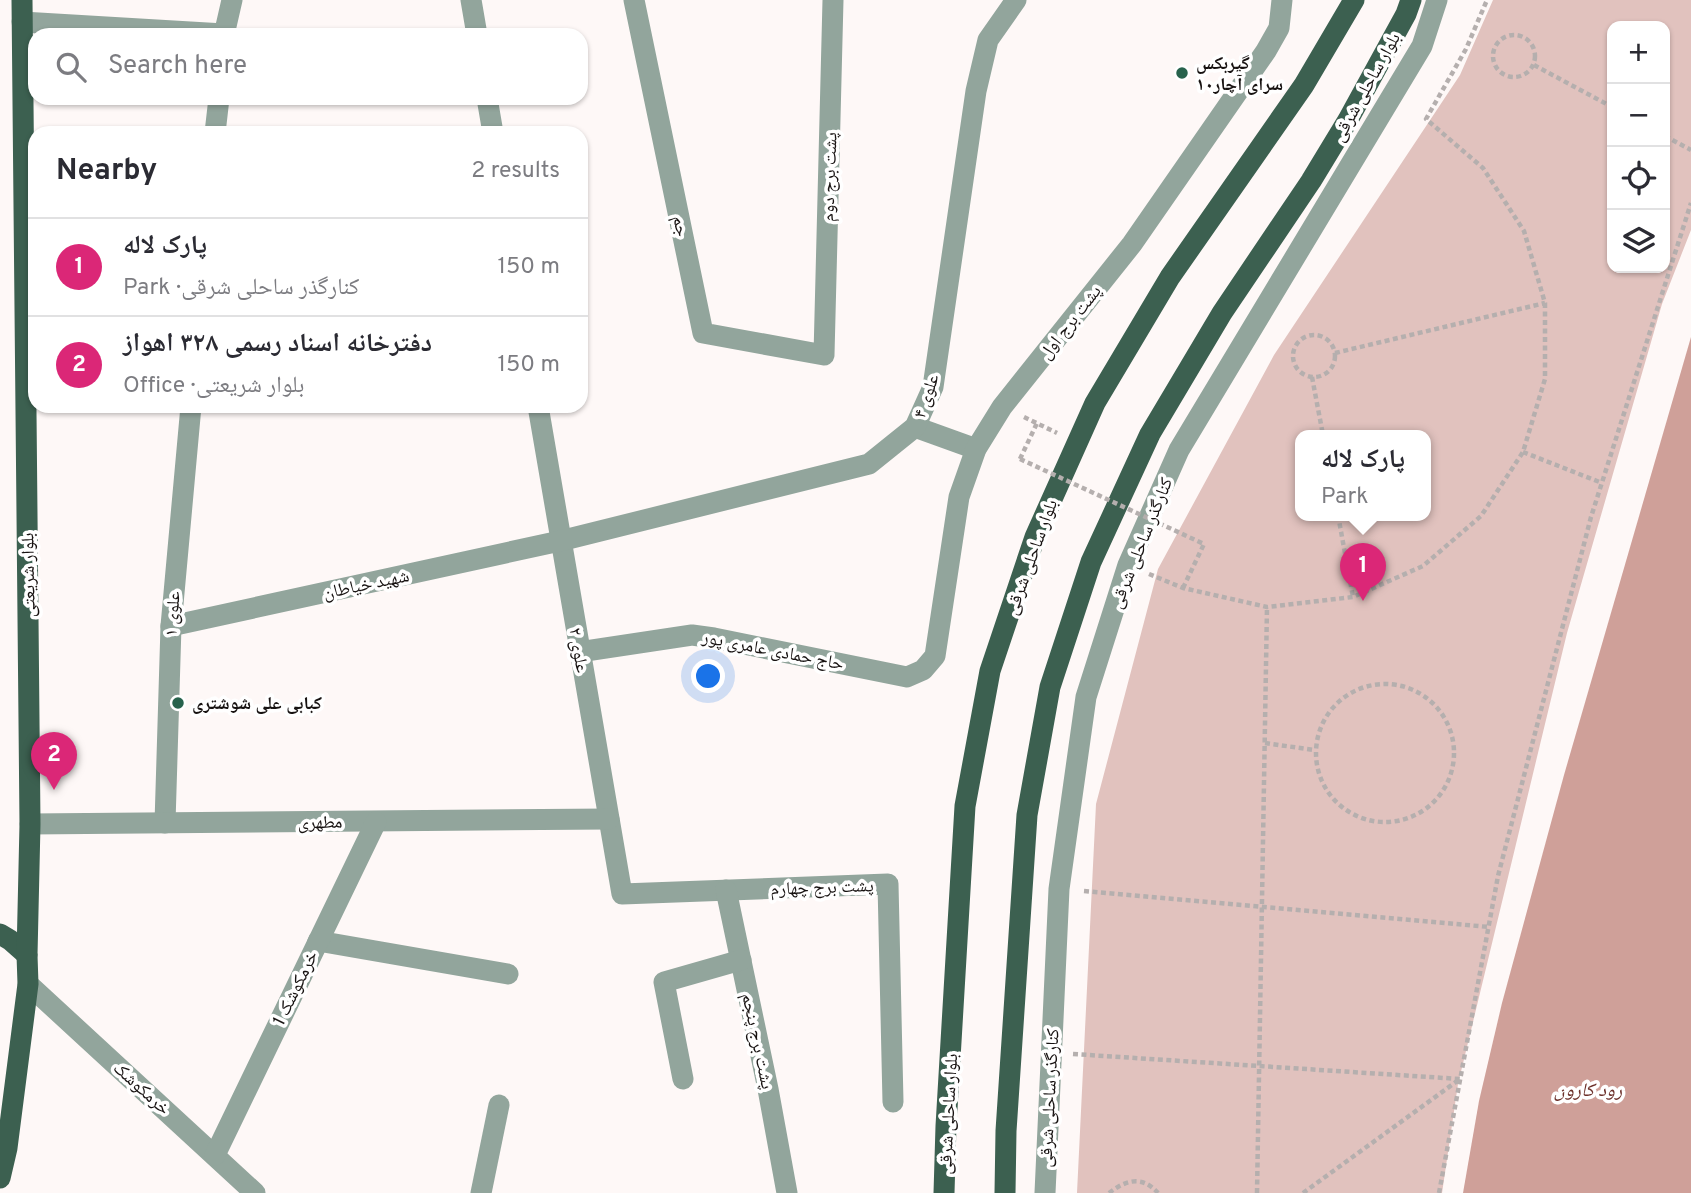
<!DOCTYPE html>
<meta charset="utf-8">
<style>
body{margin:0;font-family:Overpass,"Noto Naskh Arabic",sans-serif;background:#f2f2f3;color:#2b2b33}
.controls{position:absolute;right:21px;top:21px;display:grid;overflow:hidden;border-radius:14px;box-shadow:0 2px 5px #0004}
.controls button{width:63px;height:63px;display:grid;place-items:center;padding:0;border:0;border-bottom:2px solid #e1e1e2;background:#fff;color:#2b2b33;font:35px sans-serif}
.you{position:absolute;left:709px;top:677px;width:24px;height:24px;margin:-18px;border:5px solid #fff;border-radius:50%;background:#1a73e8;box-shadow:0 0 0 10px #1a73e833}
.badge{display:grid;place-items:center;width:46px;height:46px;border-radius:50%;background:#db2777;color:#fff;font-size:23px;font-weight:700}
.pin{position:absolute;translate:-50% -58px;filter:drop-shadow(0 2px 4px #0008)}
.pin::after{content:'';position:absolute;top:37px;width:24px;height:21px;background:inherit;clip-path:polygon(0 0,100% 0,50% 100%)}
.popup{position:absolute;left:1295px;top:430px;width:136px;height:91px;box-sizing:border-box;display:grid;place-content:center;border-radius:14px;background:#fff;filter:drop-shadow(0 2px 5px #0005);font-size:23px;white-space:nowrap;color:#7c7c81}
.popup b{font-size:26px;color:#2b2b33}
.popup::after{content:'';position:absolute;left:50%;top:100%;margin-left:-14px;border:14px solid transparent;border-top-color:#fff}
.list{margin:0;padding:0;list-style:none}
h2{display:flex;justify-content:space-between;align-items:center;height:91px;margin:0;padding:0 28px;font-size:30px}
h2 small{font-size:23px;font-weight:400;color:#7c7c81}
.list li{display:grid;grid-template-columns:46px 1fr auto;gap:21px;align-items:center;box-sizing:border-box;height:98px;padding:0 28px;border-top:2px solid #e1e1e2}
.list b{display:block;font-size:26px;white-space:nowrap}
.list p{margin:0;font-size:23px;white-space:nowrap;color:#7c7c81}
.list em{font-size:23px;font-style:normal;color:#7c7c81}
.icon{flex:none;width:38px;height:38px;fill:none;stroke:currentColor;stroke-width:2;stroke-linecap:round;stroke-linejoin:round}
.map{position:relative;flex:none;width:1691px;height:1193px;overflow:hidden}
.search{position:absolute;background:#fff;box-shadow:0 2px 5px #0004;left:28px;top:28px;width:560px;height:77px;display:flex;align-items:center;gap:18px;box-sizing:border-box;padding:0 24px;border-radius:21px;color:#7c7c81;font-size:26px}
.panel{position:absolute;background:#fff;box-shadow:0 2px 5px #0004;left:28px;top:126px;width:560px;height:287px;border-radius:21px}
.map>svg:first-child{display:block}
.green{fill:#e1c2be;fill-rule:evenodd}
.water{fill:#cfa099}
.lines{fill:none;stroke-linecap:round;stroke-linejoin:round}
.path{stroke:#b5afae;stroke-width:4.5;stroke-dasharray:5 3.5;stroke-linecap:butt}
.minor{stroke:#92a59c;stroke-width:21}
.major{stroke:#3c6050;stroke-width:21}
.path-bridge{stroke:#b5afae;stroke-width:4.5;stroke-dasharray:5 3.5;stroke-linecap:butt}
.poi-dot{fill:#27624c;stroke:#fff;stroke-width:2.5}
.labels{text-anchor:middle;stroke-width:7;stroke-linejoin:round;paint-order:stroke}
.poi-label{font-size:18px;font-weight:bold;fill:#171211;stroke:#fff;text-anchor:start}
.street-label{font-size:18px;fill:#171211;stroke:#fff}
.water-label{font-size:19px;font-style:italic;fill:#6d312b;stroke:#fff}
</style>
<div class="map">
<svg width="1691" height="1193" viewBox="0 0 1691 1193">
<rect width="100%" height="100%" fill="#fef8f7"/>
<path class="green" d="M1493 0H1691V230L1662 304 1567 633 1458 1084 1442 1193H1077L1096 804 1158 569 1274 355 1460 75ZM1612 26H1665V268H1612ZM1300 435H1426V515H1300Z"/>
<path class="water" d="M1691 337V1193H1463L1479 1101 1502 1003 1564 775Z"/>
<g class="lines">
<g class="path">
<circle cx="1514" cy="56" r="21"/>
<path d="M1534 65 1612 107"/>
<path d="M1665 136 1691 150"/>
<circle cx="1314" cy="356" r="21"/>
<path d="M1335 353 1545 303"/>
<path d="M1312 377 1323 435"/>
<path d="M1024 417 1057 433"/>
<path d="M1523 452 1602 483"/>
<path d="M1020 459 1037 423"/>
<path d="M1338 515 1353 597"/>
<path d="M1149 574 1183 588 1267 607 1353 597 1423 566 1481 516 1523 452 1545 379V303L1524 231 1483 168 1426 119 1466 49 1487 0"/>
<path d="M1183 588 1204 544"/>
<circle cx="1385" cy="753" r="69"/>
<path d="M1265 743 1314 750"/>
<path d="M1084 891 1489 927"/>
<path d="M1073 1054 1460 1079"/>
<path d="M1109 1193C1126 1180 1142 1175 1158 1193"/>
<path d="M1257 1193 1267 607"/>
<path d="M1303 1193 1460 1079"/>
<path d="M1439 1193 1498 876 1591 517 1691 203"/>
</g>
<g class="minor">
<path d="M471 0 477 35"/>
<path d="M634 0 703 333 824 355 833 0"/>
<path d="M22 22 224 34"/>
<path d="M224 35 232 0"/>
<path d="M487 98 493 133"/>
<path d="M215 133 219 98"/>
<path d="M538 406 622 894 888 884 893 1102"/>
<path d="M915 427 976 449"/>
<path d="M171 626 560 541 869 464 915 427 933 387 976 91 988 40 1016 0"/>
<path d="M579 652 692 635 714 638 907 677 923 670 935 656 959 497 976 449 1002 407 1132 244 1266 51 1279 28 1282 0"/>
<path d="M165 823 171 626 191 406"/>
<path d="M30 824 609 819"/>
<path d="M726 890 768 1089 787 1193"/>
<path d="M318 941 508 974"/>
<path d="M28 984 255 1193"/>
<path d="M683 1079 664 982 741 960"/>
<path d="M215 1155 376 822"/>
<path d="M481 1193 499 1105"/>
<path d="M1045 1193 1059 889 1086 697 1128 565 1179 450 1422 46 1437 0"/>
</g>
<g class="major">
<path d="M0 934 10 940 27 955"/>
<path d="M0 1178 7 1148 28 984 27 955 30 824 22 0"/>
<path d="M944 1193 946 1126 965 806 990 671 1035 537 1095 403 1170 277 1304 85 1354 0"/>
<path d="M1005 1193 1006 1131 1027 815 1050 687 1091 562 1150 434 1222 313 1311 181 1348 120 1406 14 1411 0"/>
</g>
<path class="path-bridge" d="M1020 459 1204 544"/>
</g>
<g class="poi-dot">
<circle cx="1182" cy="73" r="7"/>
<circle cx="178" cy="703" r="7"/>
</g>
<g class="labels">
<g class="poi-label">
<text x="1196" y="69">گیربکس<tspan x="1196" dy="21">سرای آچار۱۰</tspan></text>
<text x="192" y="709">کبابی علی شوشتری</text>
</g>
<g class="street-label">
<text transform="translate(1366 87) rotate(-61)" y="6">بلوار ساحلی شرقی</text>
<text transform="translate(829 177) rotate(-88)" y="6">پشت برج دوم</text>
<text transform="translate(681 226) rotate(78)" y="6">جم</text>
<text transform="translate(1070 322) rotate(-52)" y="6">پشت برج اول</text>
<text transform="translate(926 396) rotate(-71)" y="6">علوی ۴</text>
<text transform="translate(1141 543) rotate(-68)" y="6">کنارگذر ساحلی شرقی</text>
<text transform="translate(1031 557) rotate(-70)" y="6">بلوار ساحلی شرقی</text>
<text transform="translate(28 575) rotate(-91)" y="6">بلوار شریعتی</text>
<text transform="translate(366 584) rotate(-12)" y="6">شهید خیاطان</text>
<text transform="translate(172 614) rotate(-86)" y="6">علوی ۱</text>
<text transform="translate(579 650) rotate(80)" y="6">علوی ۲</text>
<text transform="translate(773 650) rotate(11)" y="6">حاج حمادی عامری پور</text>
<text transform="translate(320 822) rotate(-1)" y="6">مطهری</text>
<text transform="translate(822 887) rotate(-2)" y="6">پشت برج چهارم</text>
<text transform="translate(295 988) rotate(-64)" y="6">خرمکوشک 1</text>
<text transform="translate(758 1041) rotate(78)" y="6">پشت برج پنجم</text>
<text transform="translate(142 1088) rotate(42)" y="6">خرمکوشک</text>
<text transform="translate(1049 1098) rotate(-87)" y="6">کنارگذر ساحلی شرقی</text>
<text transform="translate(948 1114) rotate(-87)" y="6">بلوار ساحلی شرقی</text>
</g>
<g class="water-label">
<text x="1588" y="1096">رود کارون</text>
</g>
</g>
</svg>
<div class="controls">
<button>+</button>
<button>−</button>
<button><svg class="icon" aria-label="locate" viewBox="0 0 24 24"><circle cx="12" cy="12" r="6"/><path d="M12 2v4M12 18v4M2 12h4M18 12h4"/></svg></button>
<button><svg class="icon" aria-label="layers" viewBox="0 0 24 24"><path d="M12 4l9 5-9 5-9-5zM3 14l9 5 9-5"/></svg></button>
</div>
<div class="you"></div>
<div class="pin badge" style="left:1363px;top:601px">1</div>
<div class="popup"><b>پارک لاله</b>Park</div>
<div class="pin badge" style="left:54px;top:790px">2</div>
<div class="search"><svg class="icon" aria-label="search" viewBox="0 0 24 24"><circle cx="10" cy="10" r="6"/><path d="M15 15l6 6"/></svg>Search here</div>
<section class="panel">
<h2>Nearby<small>2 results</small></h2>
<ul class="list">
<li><span class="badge">1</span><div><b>پارک لاله</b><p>Park · کنارگذر ساحلی شرقی</p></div><em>150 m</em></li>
<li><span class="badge">2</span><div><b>دفترخانه اسناد رسمی ۳۲۸ اهواز</b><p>Office · بلوار شریعتی</p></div><em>150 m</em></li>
</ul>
</section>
</div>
